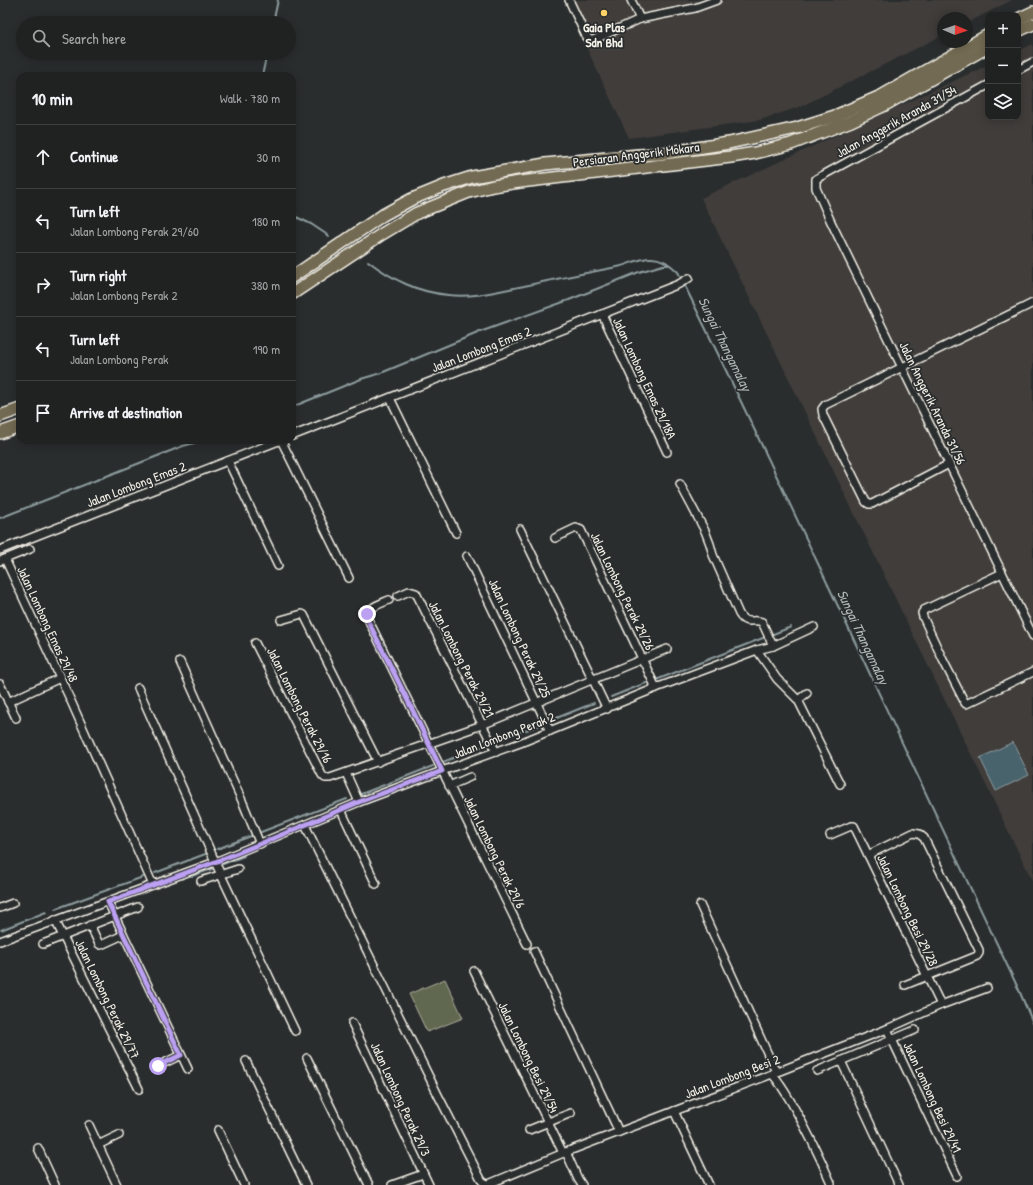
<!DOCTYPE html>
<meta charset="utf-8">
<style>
body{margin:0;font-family:"Patrick Hand",sans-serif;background:#2d2f2f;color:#f1f3f6}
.controls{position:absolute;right:12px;top:12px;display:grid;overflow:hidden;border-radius:8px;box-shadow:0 2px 10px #0003}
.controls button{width:36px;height:36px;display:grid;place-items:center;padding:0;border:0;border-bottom:1px solid #3d3f40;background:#202222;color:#f1f3f6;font:20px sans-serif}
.compass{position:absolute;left:937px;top:12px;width:36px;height:36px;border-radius:50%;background:#202222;box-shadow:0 2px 10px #0003;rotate:92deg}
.stop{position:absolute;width:12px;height:12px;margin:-9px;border:3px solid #bca0f2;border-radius:50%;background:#fff}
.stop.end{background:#bca0f2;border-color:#fff;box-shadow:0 1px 4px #0008}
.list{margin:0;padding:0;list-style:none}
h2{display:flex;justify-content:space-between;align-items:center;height:52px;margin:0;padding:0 16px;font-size:17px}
h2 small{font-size:13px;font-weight:400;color:#a2a4a5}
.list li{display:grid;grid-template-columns:26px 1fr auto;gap:12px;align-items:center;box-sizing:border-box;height:64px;padding:0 16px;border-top:1px solid #3d3f40}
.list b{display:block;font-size:15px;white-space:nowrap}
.list p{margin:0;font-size:13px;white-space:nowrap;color:#a2a4a5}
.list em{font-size:13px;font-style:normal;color:#a2a4a5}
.icon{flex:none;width:22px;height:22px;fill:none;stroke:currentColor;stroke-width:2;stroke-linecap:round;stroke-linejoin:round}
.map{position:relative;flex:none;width:1033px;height:1185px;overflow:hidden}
.search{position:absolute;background:#202222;box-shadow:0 2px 10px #0003;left:16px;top:16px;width:280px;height:44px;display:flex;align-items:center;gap:10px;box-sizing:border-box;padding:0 14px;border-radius:22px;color:#a2a4a5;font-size:15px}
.panel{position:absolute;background:#202222;box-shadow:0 2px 10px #0003;left:16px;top:72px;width:280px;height:372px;border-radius:12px}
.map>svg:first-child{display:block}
.built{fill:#403d3b}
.green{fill:#61684f;stroke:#aaac9c}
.water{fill:#49646d;stroke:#8d9c9e}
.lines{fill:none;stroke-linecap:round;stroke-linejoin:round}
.stream{stroke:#8d9c9e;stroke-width:2}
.street-casing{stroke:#f4f1e8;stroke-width:10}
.primary-casing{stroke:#f4f1e8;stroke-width:14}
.street{stroke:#2a2d2e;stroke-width:7}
.primary{stroke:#736b52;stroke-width:11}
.route{stroke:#bca0f2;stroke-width:5}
.poi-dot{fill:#ffd166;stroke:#2a2d2e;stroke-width:1.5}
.labels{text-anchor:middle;stroke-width:3.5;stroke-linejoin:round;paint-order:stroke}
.poi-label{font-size:13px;font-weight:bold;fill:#f4f1e8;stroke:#2a2d2e}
.street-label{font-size:13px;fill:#f4f1e8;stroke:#2a2d2e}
.water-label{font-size:14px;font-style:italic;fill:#b0b9b7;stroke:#2a2d2e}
</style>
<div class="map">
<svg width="1033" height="1185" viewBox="0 0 1033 1185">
<rect width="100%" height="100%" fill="#2a2d2e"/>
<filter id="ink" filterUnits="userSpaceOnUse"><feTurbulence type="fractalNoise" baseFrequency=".025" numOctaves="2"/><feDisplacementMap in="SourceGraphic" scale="8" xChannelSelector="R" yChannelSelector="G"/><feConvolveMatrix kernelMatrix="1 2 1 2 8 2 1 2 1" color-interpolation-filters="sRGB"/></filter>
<g filter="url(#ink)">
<g class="built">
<path d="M564 0H1012L967 23V18H943V35L802 106 760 120 629 138Z"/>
<path d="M1033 44V882L701 198 988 65V117H1018V51Z"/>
</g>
<path class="green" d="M445 979 463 1018 427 1032 409 994Z"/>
<path class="water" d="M1013 742 1029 775 996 791 980 758Z"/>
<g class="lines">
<g class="stream">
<path d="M273 23 278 0"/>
<path d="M262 76 267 53"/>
<path d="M292 215 311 224 329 236"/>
<path d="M368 261C393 280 417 292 448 295 474 298 499 291 524 286 555 279 586 273 617 267 628 265 641 257 652 258 662 258 671 265 678 272 795 509 904 750 1018 988L1033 1023"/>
<path d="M292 407 361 379 381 373 480 332 569 300 639 272 663 265H668"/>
<path d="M0 518 183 446 205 440"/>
<path d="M656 680 791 627"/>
<path d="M611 697 646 683"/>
<path d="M549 721 594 703"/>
<path d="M496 741 540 725"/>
<path d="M443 762 486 745"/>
<path d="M361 794 433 766"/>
<path d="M261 832 347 799"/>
<path d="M217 849 251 836"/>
<path d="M223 864 244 856"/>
<path d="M155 873 208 853"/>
<path d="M192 876 212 869"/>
<path d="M55 909 143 877"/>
<path d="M1 930 46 912"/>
</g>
<defs>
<g id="street">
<path d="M569 0 586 36 591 41 640 19 695 8 717 0"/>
<path d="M631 0 640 19"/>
<path d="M1018 70 1033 62"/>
<path d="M988 85 816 179V188L831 222 1033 636"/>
<path d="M602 314 667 452"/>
<path d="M390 398 456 533"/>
<path d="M292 436 679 284 689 278"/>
<path d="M281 440 349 578"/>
<path d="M228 461 278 566"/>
<path d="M949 464 872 504H869L866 502 823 415 822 409 825 405 1033 303"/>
<path d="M680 484 705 531 710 544 713 555 739 614C746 626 753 618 762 622L773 646"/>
<path d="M520 529 607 709"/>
<path d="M555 538 576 528 581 530 656 688"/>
<path d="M0 550 281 440"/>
<path d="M467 556 550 731"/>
<path d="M5 559 70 699 153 885"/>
<path d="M0 561 30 549"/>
<path d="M1002 573 924 610 922 613 923 617 943 660 965 703 966 704 1033 672"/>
<path d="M398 596 409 591 416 593 496 752"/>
<path d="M389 600C380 604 368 607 367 617L527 944"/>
<path d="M281 620 302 614 304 615 378 762"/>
<path d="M255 643 322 775 325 778H330L482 725 667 649"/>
<path d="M757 650 777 679 798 700 807 693"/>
<path d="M180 662 243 803 260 844"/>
<path d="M0 684 16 718"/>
<path d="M138 688 221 875 295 1031"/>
<path d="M798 700 840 784"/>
<path d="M8 702 60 678"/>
<path d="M346 773 359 802"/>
<path d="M449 786 470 777"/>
<path d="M341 810 376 884"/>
<path d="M305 825 438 1095 482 1181 488 1185"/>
<path d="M830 835 851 826H854L941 1005"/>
<path d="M868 855 913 833 919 834 924 838 979 950V953L977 956 905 985"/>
<path d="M201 881 238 869"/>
<path d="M108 902 188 1069"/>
<path d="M700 905 776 1072"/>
<path d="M0 908 13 903"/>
<path d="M55 920 139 1089"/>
<path d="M90 925 99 944 101 945 123 935"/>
<path d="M0 941 215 862 359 802 442 771 520 743 656 688 757 650 773 646 814 627"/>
<path d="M43 944 138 907"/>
<path d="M534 951 619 1132"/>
<path d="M474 971 563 1153"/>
<path d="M352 1023 429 1185"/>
<path d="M887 1029 957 1176"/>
<path d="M307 1058 369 1185"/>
<path d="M246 1061 306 1185"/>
<path d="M841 1061 899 1185"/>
<path d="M158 1066 181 1055"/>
<path d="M817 1071 915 1030"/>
<path d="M772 1074C780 1083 785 1092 791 1102 806 1128 819 1155 831 1183"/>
<path d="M674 1111 709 1185"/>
<path d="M89 1125 117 1185"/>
<path d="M218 1130 244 1185"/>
<path d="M529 1130 571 1113"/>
<path d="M98 1145 119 1135"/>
<path d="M38 1148 55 1185"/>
<path d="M566 1152 578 1179 582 1185"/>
<path d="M392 1185 423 1174"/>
<path d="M486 1185 566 1152 772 1074 887 1029 941 1005 987 988"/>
</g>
<g id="primary">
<path d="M1018 19 1033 12"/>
<path d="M1018 31 1033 24"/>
<path d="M292 277 383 215 412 199 444 186 472 177 545 164 638 155 658 154 729 143 797 128 835 116 881 96 988 35"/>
<path d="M292 294 382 234 417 213 469 192 493 186 520 182 731 157 755 153 791 144 851 121 885 105 988 47"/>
<path d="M0 416 20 409"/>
<path d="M0 433 20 426"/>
</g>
</defs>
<use href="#street" class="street-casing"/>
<use href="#primary" class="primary-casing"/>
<use href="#street" class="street"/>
<use href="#primary" class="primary"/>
</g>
</g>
<g class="lines" filter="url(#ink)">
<path class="route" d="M158 1066 181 1055 108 902 215 862 260 844 359 802 442 771 413 711 366 617 367 614"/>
</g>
<circle class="poi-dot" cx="604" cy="13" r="4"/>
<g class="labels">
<g class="poi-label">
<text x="604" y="32">Gaia Plas<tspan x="604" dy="15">Sdn Bhd</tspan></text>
</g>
<g class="street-label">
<text transform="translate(896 121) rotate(-29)" y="5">Jalan Anggerik Aranda 31/54</text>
<text transform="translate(636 154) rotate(-7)" y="5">Persiaran Anggerik Mokara</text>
<text transform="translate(481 349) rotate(-21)" y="5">Jalan Lombong Emas 2</text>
<text transform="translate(645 378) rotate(65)" y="5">Jalan Lombong Emas 29/18A</text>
<text transform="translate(933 403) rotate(64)" y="5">Jalan Anggerik Aranda 31/56</text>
<text transform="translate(136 484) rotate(-21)" y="5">Jalan Lombong Emas 2</text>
<text transform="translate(623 591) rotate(64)" y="5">Jalan Lombong Perak 29/26</text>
<text transform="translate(48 624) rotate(65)" y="5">Jalan Lombong Emas 29/48</text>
<text transform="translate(520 638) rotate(65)" y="5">Jalan Lombong Perak 29/25</text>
<text transform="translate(462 659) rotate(63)" y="5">Jalan Lombong Perak 29/21</text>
<text transform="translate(300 705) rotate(63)" y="5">Jalan Lombong Perak 29/16</text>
<text transform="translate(504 735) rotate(-21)" y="5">Jalan Lombong Perak 2</text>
<text transform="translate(495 852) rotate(64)" y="5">Jalan Lombong Perak 29/6</text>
<text transform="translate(908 910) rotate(64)" y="5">Jalan Lombong Besi 29/28</text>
<text transform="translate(108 999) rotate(64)" y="5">Jalan Lombong Perak 29/77</text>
<text transform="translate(529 1057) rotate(64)" y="5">Jalan Lombong Besi 29/54</text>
<text transform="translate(732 1076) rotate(-21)" y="5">Jalan Lombong Besi 2</text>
<text transform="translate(933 1097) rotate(65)" y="5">Jalan Lombong Besi 29/41</text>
<text transform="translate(401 1099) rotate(65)" y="5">Jalan Lombong Perak 29/3</text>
</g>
<g class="water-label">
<text transform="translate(725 344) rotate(64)" y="5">Sungai Thangamalay</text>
<text transform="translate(863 637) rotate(65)" y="5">Sungai Thangamalay</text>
</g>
</g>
</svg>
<div class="controls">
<button>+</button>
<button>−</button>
<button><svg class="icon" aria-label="layers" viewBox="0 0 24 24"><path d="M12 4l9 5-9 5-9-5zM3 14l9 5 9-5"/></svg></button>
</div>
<svg class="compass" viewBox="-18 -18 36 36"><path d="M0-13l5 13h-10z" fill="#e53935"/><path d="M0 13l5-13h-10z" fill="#a2a4a5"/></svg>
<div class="stop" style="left:158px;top:1066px"></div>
<div class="stop end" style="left:367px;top:614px"></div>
<div class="search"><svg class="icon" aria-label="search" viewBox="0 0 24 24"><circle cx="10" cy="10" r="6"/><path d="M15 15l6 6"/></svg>Search here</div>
<section class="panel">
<h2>10 min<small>Walk · 780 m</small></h2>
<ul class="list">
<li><svg class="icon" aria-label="ahead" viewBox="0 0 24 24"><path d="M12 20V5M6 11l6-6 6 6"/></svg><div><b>Continue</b></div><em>30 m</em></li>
<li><svg class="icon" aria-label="left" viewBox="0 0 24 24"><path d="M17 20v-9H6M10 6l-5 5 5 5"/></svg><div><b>Turn left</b><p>Jalan Lombong Perak 29/60</p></div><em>180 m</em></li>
<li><svg class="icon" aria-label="right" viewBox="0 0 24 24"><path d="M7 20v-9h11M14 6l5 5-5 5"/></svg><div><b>Turn right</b><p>Jalan Lombong Perak 2</p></div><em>380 m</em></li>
<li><svg class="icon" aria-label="left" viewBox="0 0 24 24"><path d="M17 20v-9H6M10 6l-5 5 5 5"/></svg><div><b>Turn left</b><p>Jalan Lombong Perak</p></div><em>190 m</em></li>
<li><svg class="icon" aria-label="arrive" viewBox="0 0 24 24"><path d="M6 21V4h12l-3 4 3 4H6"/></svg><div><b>Arrive at destination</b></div></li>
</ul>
</section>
</div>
